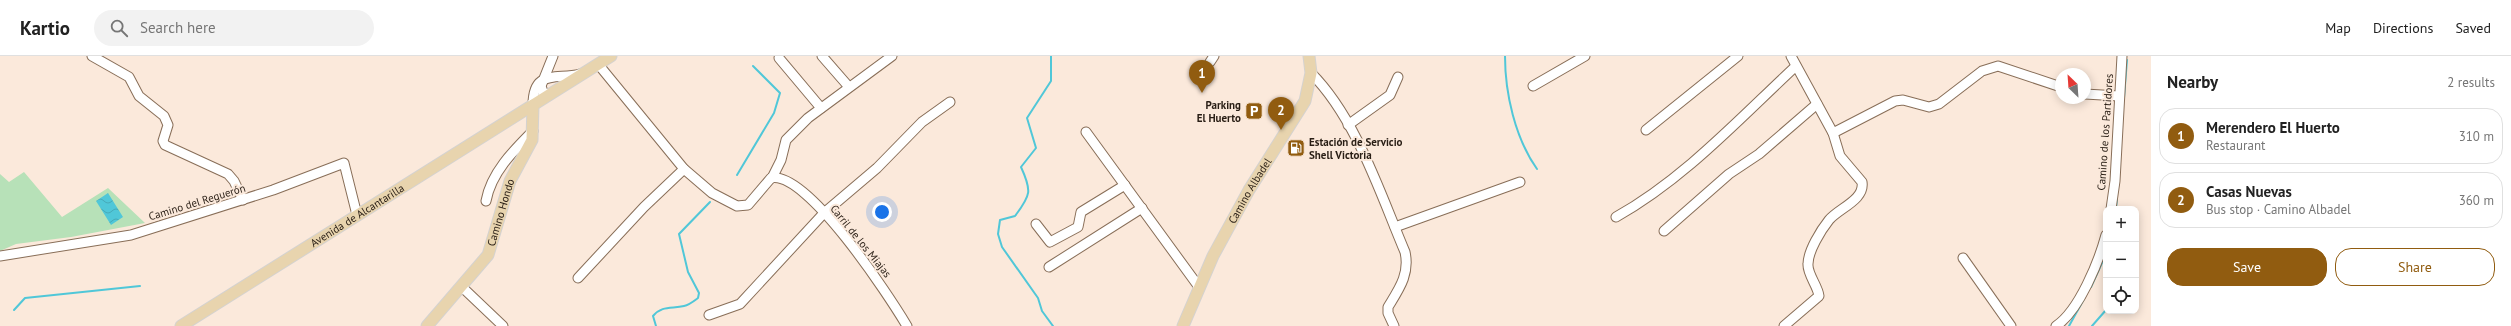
<!DOCTYPE html>
<meta charset="utf-8">
<style>
body{margin:0;font-family:"PT Sans",sans-serif;background:#f2f2f2;color:#222}
.controls{position:absolute;right:12px;bottom:12px;display:grid;overflow:hidden;border-radius:8px;box-shadow:0 2px 10px #0003}
.controls button{width:36px;height:36px;display:grid;place-items:center;padding:0;border:0;border-bottom:1px solid #e0e0e0;background:#fff;color:#222;font:20px sans-serif}
.compass{position:absolute;left:2055px;top:12px;width:36px;height:36px;border-radius:50%;background:#fff;box-shadow:0 2px 10px #0003;rotate:335deg}
.you{position:absolute;left:882px;top:156px;width:14px;height:14px;margin:-10px;border:3px solid #fff;border-radius:50%;background:#1a73e8;box-shadow:0 0 0 6px #1a73e833}
.badge{display:grid;place-items:center;width:26px;height:26px;border-radius:50%;background:#915c10;color:#fff;font-size:13px;font-weight:700}
.pin{position:absolute;translate:-50% -33px;filter:drop-shadow(0 1px 2px #0008)}
.pin::after{content:'';position:absolute;top:21px;width:14px;height:12px;background:inherit;clip-path:polygon(0 0,100% 0,50% 100%)}
.list{margin:0;padding:0;list-style:none}
h2{display:flex;justify-content:space-between;align-items:center;height:52px;margin:0;padding:0 16px;font-size:17px}
h2 small{font-size:13px;font-weight:400;color:#767676}
.list li{display:grid;grid-template-columns:26px 1fr auto;gap:12px;align-items:center;box-sizing:border-box;height:56px;margin:0 8px 8px;padding:0 8px;border:1px solid #e0e0e0;border-radius:16px}
.list b{display:block;font-size:15px;white-space:nowrap}
.list p{margin:0;font-size:13px;white-space:nowrap;color:#767676}
.list em{font-size:13px;font-style:normal;color:#767676}
.actions{display:flex;gap:8px;padding:12px 16px}
.actions a{flex:1;padding:9px 0;border:1px solid #915c10;border-radius:16px;text-align:center;font-size:14px;color:#915c10}
.actions .main{background:#915c10;color:#fff}
.icon{flex:none;width:22px;height:22px;fill:none;stroke:currentColor;stroke-width:2;stroke-linecap:round;stroke-linejoin:round}
.map{position:relative;flex:none;width:2151px;height:270px;overflow:hidden}
header{display:flex;align-items:center;gap:24px;box-sizing:border-box;height:56px;padding:0 20px;background:#fff;border-bottom:1px solid #e0e0e0}
header strong{font-size:19px}
nav{display:flex;gap:22px;margin-inline-start:auto;font-size:14px}
.search{width:280px;height:36px;background:#f2f2f2;display:flex;align-items:center;gap:10px;box-sizing:border-box;padding:0 14px;border-radius:22px;color:#767676;font-size:15px}
main{display:flex}
aside{flex:1;background:#fff}
.map>svg:first-child{display:block}
.garden{fill:#b7e1b8}
.water{fill:url(#water-waves)}
.lines{fill:none;stroke-linecap:round;stroke-linejoin:round}
.stream{stroke:#50c7d8;stroke-width:2}
.minor-casing{stroke:#886e58;stroke-width:11}
.major-casing{stroke:#d4d2d0;stroke-width:13}
.minor{stroke:#fff;stroke-width:9}
.major{stroke:#e8d4ae;stroke-width:11}
.labels{text-anchor:middle;stroke-width:4;stroke-linejoin:round;paint-order:stroke}
.poi-label{font-size:11px;font-weight:bold;fill:#291e15;stroke:#fbe9db;text-anchor:end}
.street-label{font-size:11px;fill:#291e15;stroke:#fbe9db}
</style>
<header>
<strong>Kartio</strong>
<div class="search"><svg class="icon" aria-label="search" viewBox="0 0 24 24"><circle cx="10" cy="10" r="6"/><path d="M15 15l6 6"/></svg>Search here</div>
<nav><a>Map</a><a>Directions</a><a>Saved</a></nav>
</header>
<main>
<div class="map">
<svg width="2151" height="270" viewBox="0 0 2151 270">
<defs>
<pattern id="water-waves" width="16" height="10" patternUnits="userSpaceOnUse"><rect width="16" height="10" fill="#50c7d8"/><path d="M0 5q4-4 8 0t8 0" fill="none" stroke="#46aab8"/></pattern>
</defs>
<rect width="100%" height="100%" fill="#fbe9db"/>
<path class="garden" d="M24 116 62 161 108 132 145 167 71 181 16 188 0 195V118L9 126Z"/>
<path class="water" d="M108 137 123 161 111 169 96 145Z"/>
<g class="lines">
<g class="stream">
<path d="M1051 0V25L1027 62 1036 92 1021 111C1032 135 1031 139 1015 160L1000 164 998 178 1002 191 1038 242 1042 255 1053 270"/>
<path d="M1505 0C1505 37 1515 82 1537 113"/>
<path d="M2124 42 2127 4"/>
<path d="M737 119 774 57 780 37 753 10"/>
<path d="M2116 153 2117 142"/>
<path d="M2091 231 2106 198"/>
<path d="M14 254 25 242 140 230"/>
<path d="M656 270 653 260C662 249 672 253 684 250 689 249 694 245 698 242L699 237 688 216 679 178 710 146"/>
<path d="M2069 270 2084 243"/>
<path d="M2092 270 2106 254"/>
</g>
<defs>
<g id="minor">
<path d="M92 0 129 21 139 40 164 60 168 69 163 85 165 89 228 118 234 125 243 144"/>
<path d="M822 0 849 31"/>
<path d="M779 2 821 52"/>
<path d="M1210 6 1214 0"/>
<path d="M598 8 684 113 712 137 737 150 748 149 771 122C807 114 889 240 907 270"/>
<path d="M1311 17C1356 62 1380 137 1405 196 1410 218 1399 233 1388 251V257L1394 270"/>
<path d="M1533 30 1585 0"/>
<path d="M2085 38 2119 40"/>
<path d="M548 39 543 36 541 30 553 0"/>
<path d="M533 49C533 13 556 24 580 18"/>
<path d="M1348 69 1390 39 1398 21"/>
<path d="M1646 74 1738 0"/>
<path d="M1086 76 1199 231"/>
<path d="M1833 77 1895 45 1903 44 1929 51 1939 48 1982 15 1998 10 2061 31"/>
<path d="M772 122 781 104 786 84 808 62 892 0"/>
<path d="M486 145C491 117 513 95 533 75"/>
<path d="M2111 153 2115 125 2122 0"/>
<path d="M1616 161C1684 123 1739 63 1796 10"/>
<path d="M1036 168 1050 186 1078 171 1081 156 1125 129"/>
<path d="M1395 171 1520 126"/>
<path d="M1664 175 1729 118 1759 98 1817 48"/>
<path d="M0 200 131 179 273 134 344 107 357 159"/>
<path d="M1963 202 2011 270"/>
<path d="M1049 211 1142 152"/>
<path d="M578 222 644 151 684 113"/>
<path d="M462 231 503 270"/>
<path d="M709 259 740 248 824 157 877 112 922 66 950 46"/>
<path d="M1784 270 1819 240C1818 230 1807 218 1808 208 1808 195 1821 174 1829 164 1839 152 1865 144 1862 126L1840 100 1833 77 1791 0"/>
<path d="M2056 270C2079 255 2099 205 2106 179"/>
</g>
<g id="major">
<path id="s1" d="M181 270 611 0"/>
<path id="s2" d="M427 270 488 199 510 125 532 84 533 49"/>
<path id="s3" d="M1183 270 1213 200 1249 134 1305 45 1311 17 1309 0"/>
</g>
</defs>
<use href="#minor" class="minor-casing"/>
<use href="#major" class="major-casing"/>
<use href="#minor" class="minor"/>
<use href="#major" class="major"/>
</g>
<defs>
<symbol id="parking-square" viewBox="-11 -11 22 22"><rect x="-9" y="-9" width="18" height="18" rx="4" fill="#915c10" stroke="#fbe9db"/><path d="M-3.5-5.5H1a3.5 3.5 0 0 1 0 7H-1V5.5H-3.5ZM-1-3.4V-.6H.8a1.4 1.4 0 0 0 0-2.8Z" fill="#fff"/></symbol>
<symbol id="fuel-square" viewBox="-11 -11 22 22"><rect x="-9" y="-9" width="18" height="18" rx="4" fill="#915c10" stroke="#fbe9db"/><path d="M-5.5-6h7V0h2V4h1.3V-2.5L3-4.5l.8-.8L6-3V5H2.5V1h-1V6h-7ZM-4.2-4.7v3.2H.2V-4.7Z" fill="#fff"/></symbol>
</defs>
<g fill-rule="evenodd">
<use href="#parking-square" x="1244" y="45" width="20" height="20"/>
<use href="#fuel-square" x="1286" y="82" width="20" height="20"/>
</g>
<g class="labels">
<g class="poi-label">
<text x="1241" y="53">Parking<tspan x="1241" dy="13">El Huerto</tspan></text>
<text x="1309" y="90" text-anchor="start">Estación de Servicio<tspan x="1309" dy="13">Shell Victoria</tspan></text>
</g>
<g class="street-label">
<text transform="translate(2105 76) rotate(-86)" y="4">Camino de los Partidores</text>
<text dy="4" stroke="none"><textPath href="#s3" startOffset="151">Camino Albadel</textPath></text>
<text transform="translate(197 146) rotate(-17)" y="4">Camino del Reguerón</text>
<text dy="4" stroke="none"><textPath href="#s2" startOffset="138">Camino Hondo</textPath></text>
<text dy="4" stroke="none"><textPath href="#s1" startOffset="208">Avenida de Alcantarilla</textPath></text>
<text transform="translate(861 185) rotate(51)" y="4">Carril de los Miajas</text>
</g>
</g>
</svg>
<div class="controls">
<button>+</button>
<button>−</button>
<button><svg class="icon" aria-label="locate" viewBox="0 0 24 24"><circle cx="12" cy="12" r="6"/><path d="M12 2v4M12 18v4M2 12h4M18 12h4"/></svg></button>
</div>
<svg class="compass" viewBox="-18 -18 36 36"><path d="M0-13l5 13h-10z" fill="#e53935"/><path d="M0 13l5-13h-10z" fill="#767676"/></svg>
<div class="you"></div>
<div class="pin badge" style="left:1202px;top:37px">1</div>
<div class="pin badge" style="left:1281px;top:74px">2</div>
</div>
<aside>
<h2>Nearby<small>2 results</small></h2>
<ul class="list">
<li><span class="badge">1</span><div><b>Merendero El Huerto</b><p>Restaurant</p></div><em>310 m</em></li>
<li><span class="badge">2</span><div><b>Casas Nuevas</b><p>Bus stop · Camino Albadel</p></div><em>360 m</em></li>
</ul>
<div class="actions"><a class="main">Save</a><a>Share</a></div>
</aside>
</main>
